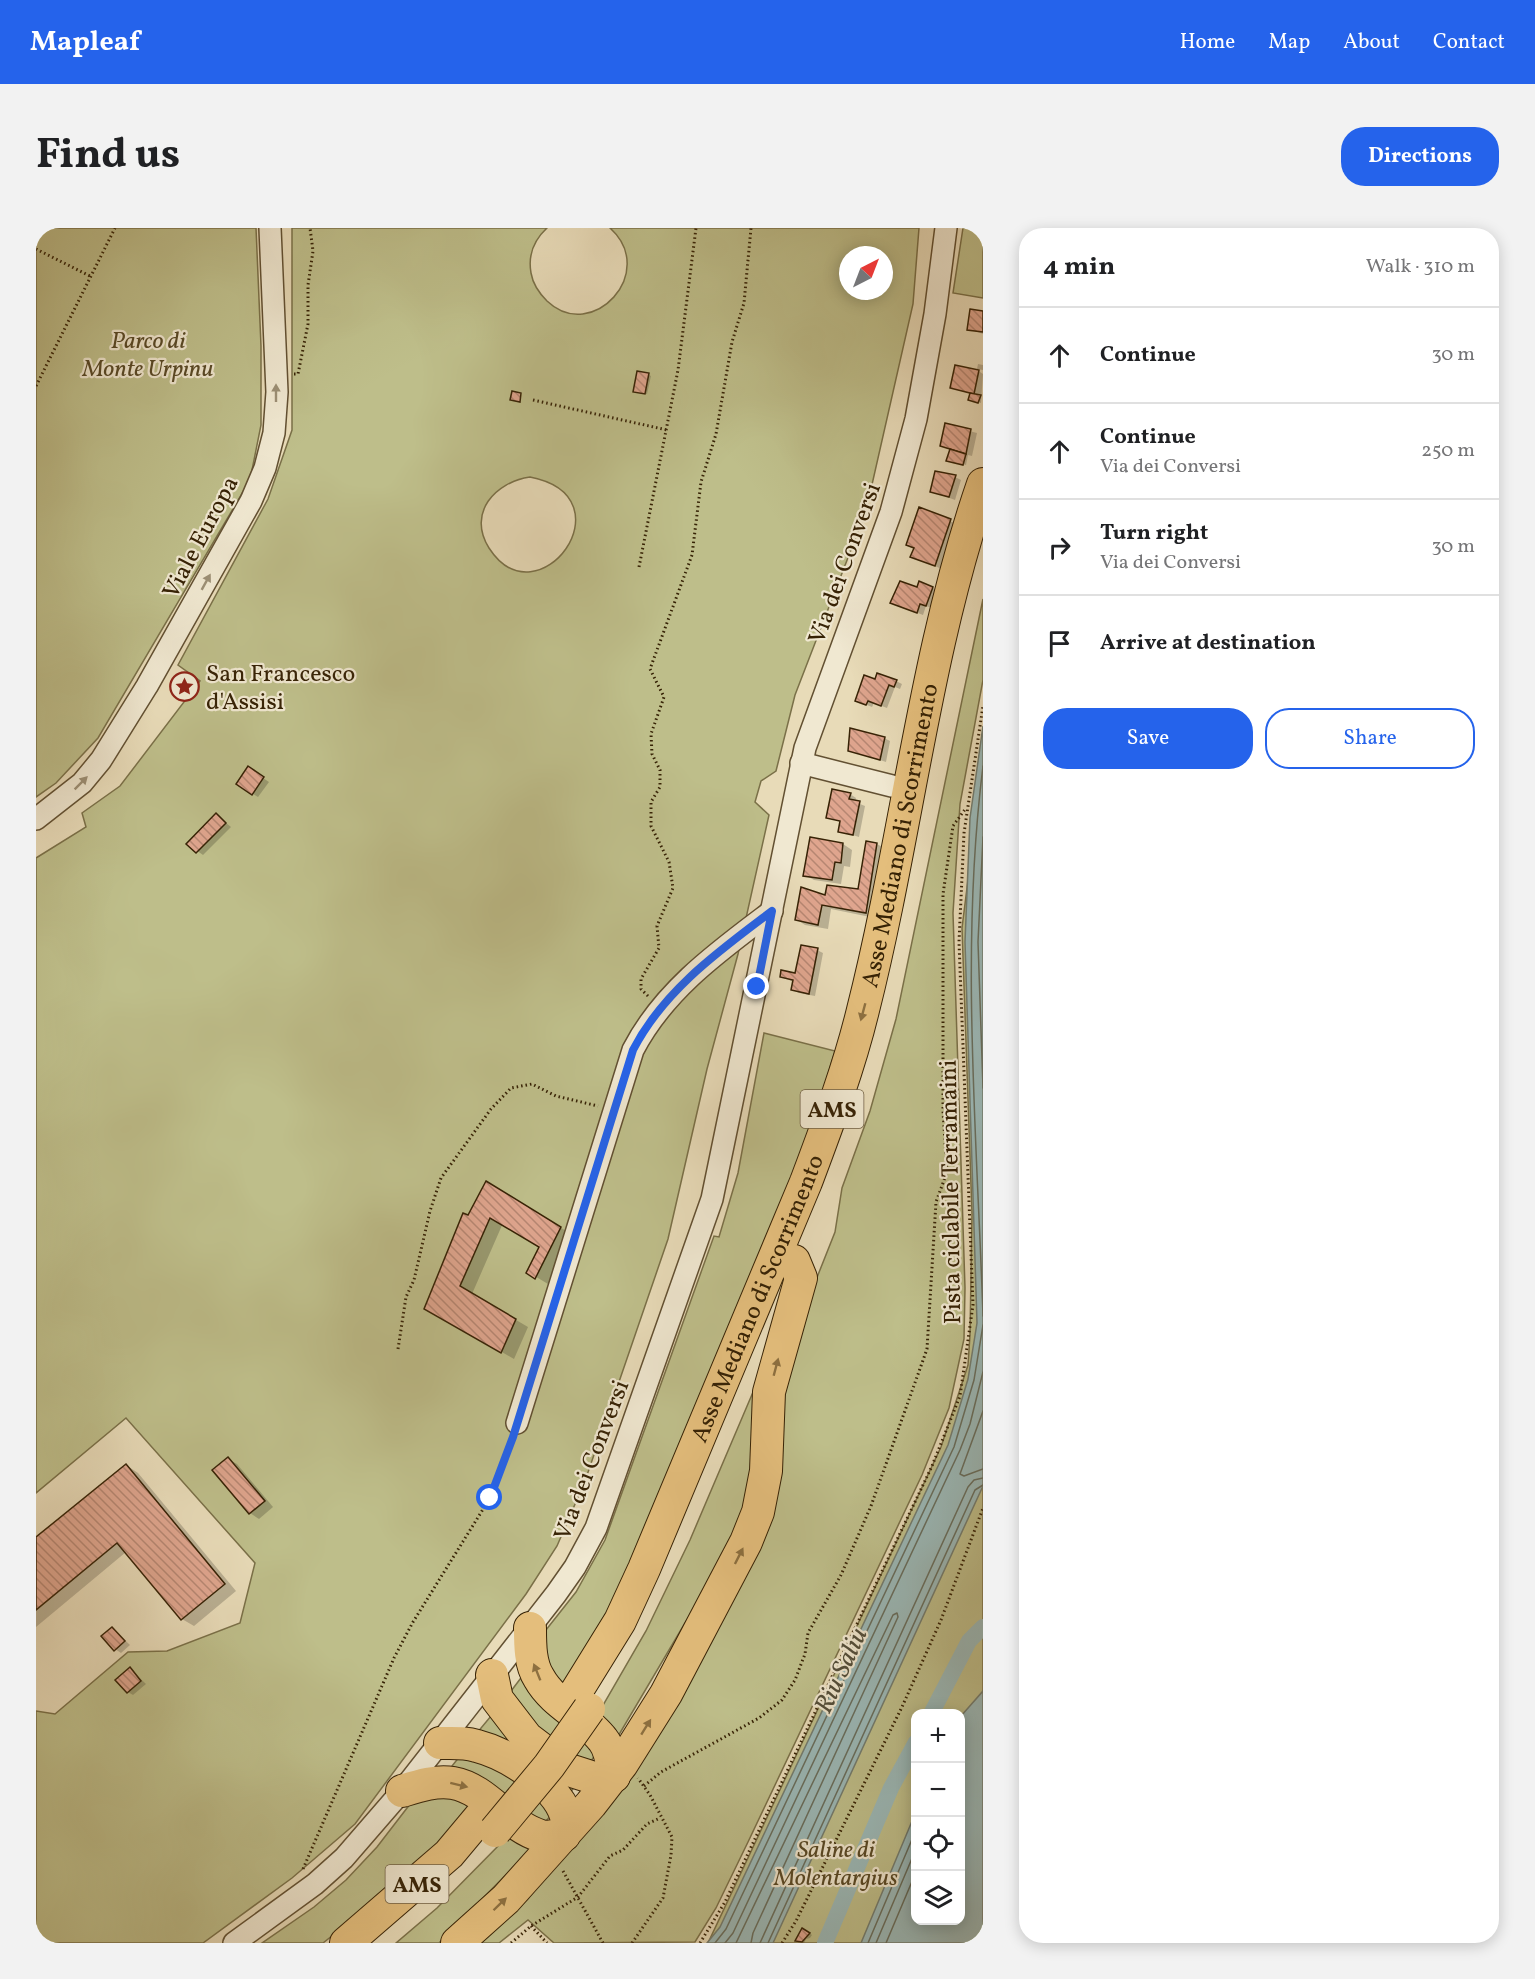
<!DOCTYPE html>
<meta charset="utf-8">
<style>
body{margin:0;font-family:Vollkorn,serif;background:#f2f2f2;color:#202124}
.controls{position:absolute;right:18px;bottom:18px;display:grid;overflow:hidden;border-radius:12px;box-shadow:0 3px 15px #0003}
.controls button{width:54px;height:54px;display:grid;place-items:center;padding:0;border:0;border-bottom:2px solid #e0e0e0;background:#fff;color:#202124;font:30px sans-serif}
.compass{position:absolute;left:803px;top:18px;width:54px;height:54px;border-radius:50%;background:#fff;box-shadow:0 3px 15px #0003;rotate:42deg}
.stop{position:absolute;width:18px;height:18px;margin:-14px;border:4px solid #2563eb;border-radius:50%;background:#fff}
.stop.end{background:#2563eb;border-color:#fff;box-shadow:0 2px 6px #0008}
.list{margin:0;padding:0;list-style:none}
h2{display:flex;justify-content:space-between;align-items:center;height:78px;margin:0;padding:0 24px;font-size:26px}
h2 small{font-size:20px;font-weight:400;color:#757577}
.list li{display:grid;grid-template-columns:39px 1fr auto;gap:18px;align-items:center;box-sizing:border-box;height:96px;padding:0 24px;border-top:2px solid #e0e0e0}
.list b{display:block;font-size:22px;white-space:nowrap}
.list p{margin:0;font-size:20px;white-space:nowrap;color:#757577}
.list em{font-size:20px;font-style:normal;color:#757577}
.actions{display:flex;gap:12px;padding:18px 24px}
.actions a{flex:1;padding:14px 0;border:2px solid #2563eb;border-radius:24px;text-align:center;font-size:21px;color:#2563eb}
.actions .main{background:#2563eb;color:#fff}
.icon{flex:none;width:33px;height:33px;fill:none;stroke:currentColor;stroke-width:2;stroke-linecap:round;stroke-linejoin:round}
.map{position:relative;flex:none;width:947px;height:1715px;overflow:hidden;border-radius:24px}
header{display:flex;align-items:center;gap:36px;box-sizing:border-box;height:84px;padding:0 30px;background:#2563eb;color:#fff}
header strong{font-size:28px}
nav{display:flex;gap:33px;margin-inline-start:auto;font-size:21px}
.intro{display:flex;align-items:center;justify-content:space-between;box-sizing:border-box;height:144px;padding:0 36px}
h1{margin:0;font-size:42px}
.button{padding:15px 27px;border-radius:24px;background:#2563eb;color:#fff;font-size:21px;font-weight:700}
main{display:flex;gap:36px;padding:0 36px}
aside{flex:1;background:#fff;border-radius:24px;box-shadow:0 3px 15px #0003}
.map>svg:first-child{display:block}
.green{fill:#bebe8a;stroke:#7a7048;stroke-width:1.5;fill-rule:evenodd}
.water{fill:#9bb9b8;stroke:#737d70;stroke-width:1.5}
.shadow{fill:#0003}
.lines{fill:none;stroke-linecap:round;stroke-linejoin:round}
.shore{stroke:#686e5e;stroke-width:1.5}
.canal{stroke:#9bb9b8;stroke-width:16}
.building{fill:url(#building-back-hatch);stroke:#362205;stroke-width:1.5}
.minor-casing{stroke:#625032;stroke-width:24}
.highway-casing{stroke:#362205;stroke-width:34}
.path{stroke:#362205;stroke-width:3;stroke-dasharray:1.5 3;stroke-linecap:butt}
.minor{stroke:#f0e8d1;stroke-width:21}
.highway{stroke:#e4be7c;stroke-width:32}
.highway-bridge-casing{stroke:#362205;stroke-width:34;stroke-linecap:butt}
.highway-bridge{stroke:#e4be7c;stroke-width:32}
.oneway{fill:#9c8f75}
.oneway2{fill:#8d7040}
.route{stroke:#2563eb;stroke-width:8}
.labels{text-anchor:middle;stroke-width:4.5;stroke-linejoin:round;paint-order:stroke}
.shield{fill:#f0e8d1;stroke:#6e5d42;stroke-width:1.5}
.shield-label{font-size:22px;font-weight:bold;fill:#362205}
.park-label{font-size:24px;font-style:italic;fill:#584926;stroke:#f0e8d1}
.street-label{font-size:24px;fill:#362205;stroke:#f0e8d1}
.poi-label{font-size:24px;fill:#362205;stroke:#f0e8d1;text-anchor:start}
.water-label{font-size:26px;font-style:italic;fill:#544f3b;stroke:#f0e8d1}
</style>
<header>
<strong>Mapleaf</strong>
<nav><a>Home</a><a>Map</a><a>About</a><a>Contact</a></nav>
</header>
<div class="intro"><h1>Find us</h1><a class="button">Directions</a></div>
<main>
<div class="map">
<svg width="947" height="1715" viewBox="0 0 947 1715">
<defs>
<pattern id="building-back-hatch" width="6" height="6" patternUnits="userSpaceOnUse" patternTransform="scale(1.5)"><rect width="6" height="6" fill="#dfa58e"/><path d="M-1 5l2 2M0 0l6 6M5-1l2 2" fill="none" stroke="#b68672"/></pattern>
</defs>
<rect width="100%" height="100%" fill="#e8dbb8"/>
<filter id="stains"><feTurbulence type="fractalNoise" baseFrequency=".00333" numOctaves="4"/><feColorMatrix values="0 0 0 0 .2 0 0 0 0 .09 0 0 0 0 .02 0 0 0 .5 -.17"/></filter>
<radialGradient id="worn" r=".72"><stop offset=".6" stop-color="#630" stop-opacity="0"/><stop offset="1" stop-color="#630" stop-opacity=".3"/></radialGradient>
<g class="green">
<path d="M0 0H220L225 118V197L214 252 62 510 20 555 0 569Z"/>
<path d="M256 0H511C498 12 492 28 495 45 497 57 503 65 511 73 556 116 623 44 574 0H883L877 76 830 283 759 467 740 543 725 553 719 574 733 587 702 726 671 841 632 1011 549 1253 521 1318 490 1366 319 1596 256 1650 167 1715H0V1483L19 1486 92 1424 131 1423 204 1395 219 1335 90 1190 0 1265V630L50 599 46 585 84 558 164 453 142 437 232 271 256 202ZM812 27H848V63H812ZM494 249C596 269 502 396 453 320 431 285 459 254 494 249Z"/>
<path d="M927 0H947V70L917 65Z"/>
<path d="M947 371V452L924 576 917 685 929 1060 928 1111 913 1180 886 1247 712 1614 680 1680 659 1714 518 1715 492 1692 463 1715H438L491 1672 629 1489 740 1192 759 1105 799 1004 806 960 834 883 860 791Z"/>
<path d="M947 532V1715H672L905 1219 932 1137 934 1107 936 986 926 700ZM880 1486H924V1692H880Z"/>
<path d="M728 805 799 823 771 916 578 1374 526 1464 516 1456 506 1407 540 1364 569 1312 678 1008 683 1009 702 945Z"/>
<path d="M726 1143 722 1240 687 1338 649 1395 581 1510 559 1491 610 1403 654 1312Z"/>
<path d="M491 1442 566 1516 552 1538 527 1527 472 1467Z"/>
<path d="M460 1482 543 1553 533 1566 440 1506Z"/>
<path d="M428 1523H441L521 1581 507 1596 412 1543Z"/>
<path d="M417 1559 502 1614 403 1715H360L401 1680 468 1612 435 1581 394 1623 321 1688 287 1715H226L278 1679 310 1652 341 1619 378 1571Z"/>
</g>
<g class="water">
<path d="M947 498V1258L737 1715H671L684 1699 912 1217 932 1151 941 1095 929 714 934 590Z"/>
<path d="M947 1463V1715H825L879 1586 880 1692H924L925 1488Z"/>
</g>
<g class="shadow">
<path d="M947 85V106L933 101Z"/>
<path d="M942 136 947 137V142L941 141Z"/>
<path d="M941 142 947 146 945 175 937 173 935 166 916 160Z"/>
<path d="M613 147 615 148 611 166 601 164Z"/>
<path d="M910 197 941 205 936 228 932 227 930 237 915 233 916 222 905 217Z"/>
<path d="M919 249 925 252 919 272 895 263Z"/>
<path d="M914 293 924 298 908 342 876 328 879 321 872 316Z"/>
<path d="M897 360 902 363 896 380 890 378 887 387 862 377 882 361Z"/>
<path d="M860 453 866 456 864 461 859 459 851 480 838 475 836 479 821 473Z"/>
<path d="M848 510 854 513 850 534 814 522Z"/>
<path d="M218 544 233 554 222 569 202 556Z"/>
<path d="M814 566 820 570 819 574 829 578 823 609 804 603 805 594 792 589Z"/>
<path d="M180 587 195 599 167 627 152 616Z"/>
<path d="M807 616 816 622 814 639 808 638 805 656 778 652 769 647Z"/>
<path d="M841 616 850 621 839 690 795 681 792 701 769 697 760 691 791 669 824 663Z"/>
<path d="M781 722 787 725 779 768 763 765 757 762 758 754 745 749 760 747Z"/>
<path d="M450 955 537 1007 512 1056 492 1044 505 1018 467 995 436 1066 492 1099 478 1131 390 1080Z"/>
<path d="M192 1231 201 1236 237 1279 223 1291 214 1285 178 1242Z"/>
<path d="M90 1237 102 1245 200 1363 158 1398 146 1391 90 1324 0 1399V1311Z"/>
<path d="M76 1400 94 1417 85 1425 79 1421Z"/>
<path d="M94 1441 110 1456 97 1467 92 1464Z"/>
<path d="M771 1703 776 1707 774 1710 770 1711 768 1715 761 1712 764 1704Z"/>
</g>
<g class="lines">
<g class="shore">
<path d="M947 538C924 720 941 906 947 1088"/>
<path d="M947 609 942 714 947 860"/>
<path d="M947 1183 924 1246 928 1248 947 1241"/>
<path d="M679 1715 690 1701 918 1219 938 1152 947 1097"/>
<path d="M689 1715 697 1705 924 1222 934 1196 947 1144"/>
<path d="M700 1715 857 1387 861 1385 862 1389 717 1705 715 1715"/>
<path d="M724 1715 932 1259 938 1252 947 1250"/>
<path d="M732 1715 939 1262 947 1257"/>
<path d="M832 1715 880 1602"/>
<path d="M840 1715 880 1621"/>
<path d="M850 1715 880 1644"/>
</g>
<g class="canal">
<path d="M895 1486 933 1413 947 1399"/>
<path d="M789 1715 855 1560 880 1514"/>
</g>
</g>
<g class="building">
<path d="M934 81 947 83V104L931 102Z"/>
<path d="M919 137 943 142 938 166 914 160Z"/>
<path d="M601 143 613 145 609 166 597 164Z"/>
<path d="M476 163 485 165 484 174 474 172Z"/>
<path d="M934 165 945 167 942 175 932 172Z"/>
<path d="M909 195 935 201 930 226 904 218Z"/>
<path d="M914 221 930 226 927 237 910 233Z"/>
<path d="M899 243 920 247 913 269 894 264Z"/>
<path d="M883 279 915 291 899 338 874 329 878 320 870 317Z"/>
<path d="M864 353 881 359 883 353 897 359 890 378 884 376 881 385 854 375Z"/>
<path d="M841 445 861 452 858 459 853 457 845 478 832 473 830 477 819 473 828 447 839 451Z"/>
<path d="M814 500 849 509 844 532 812 523Z"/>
<path d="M212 538 228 549 216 567 200 556Z"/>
<path d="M796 561 815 565 813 571 824 573 817 607 802 604 804 593 790 590Z"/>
<path d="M180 585 190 595 160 625 150 616Z"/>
<path d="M774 609 807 615 805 635 799 634 796 652 767 648Z"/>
<path d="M830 613 841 615 830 685 786 677 782 697 759 692 765 659 789 667 791 657 822 661Z"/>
<path d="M765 717 782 720 773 766 755 762 757 752 744 749 745 742 759 745Z"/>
<path d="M450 953 525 999 499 1051 490 1045 503 1019 454 990 424 1058 480 1091 465 1125 388 1081 427 985 432 987Z"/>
<path d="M192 1229 229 1273 213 1286 176 1242Z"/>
<path d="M90 1236 189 1356 145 1392 81 1315 0 1382V1309Z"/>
<path d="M76 1399 89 1413 78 1423 65 1408Z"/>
<path d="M94 1439 105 1453 91 1465 79 1452Z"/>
<path d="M766 1700 774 1705 766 1714 759 1713Z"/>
</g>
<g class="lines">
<defs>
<g id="minor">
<path d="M765 535 856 558"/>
<path d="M0 591 46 555 65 532 111 458 215 273 229 240 238 205 241 164 234 0"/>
<path d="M481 1195 597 822C628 762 683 723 736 683"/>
<path d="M198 1715 279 1656 308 1630 366 1563 520 1366 539 1339 560 1300 676 971 769 520 855 284 880 191 899 86 910 0"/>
</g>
<g id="highway">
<path d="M494 1400C494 1417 494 1436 503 1450 518 1477 549 1488 567 1512 575 1522 576 1536 578 1548"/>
<path d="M456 1447 461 1471 491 1510 533 1542 561 1551 578 1548"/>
<path id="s1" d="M537 1469 584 1393 608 1341 770 954C791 898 813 840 827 782 871 608 888 427 947 256"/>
<path d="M404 1515C417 1515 429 1514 441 1518 472 1526 521 1557 530 1588 532 1594 529 1601 528 1607"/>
<path d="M366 1563C382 1558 400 1552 417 1555 451 1561 471 1598 505 1608 512 1610 521 1607 528 1607"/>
<path d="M310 1715 413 1626 444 1589"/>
<path d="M421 1715 470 1671 555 1576 586 1536 630 1466 710 1314 722 1284 730 1243 733 1164 765 1050 758 1033"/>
</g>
</defs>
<use href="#minor" class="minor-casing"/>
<use href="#highway" class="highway-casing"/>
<g class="path">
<path d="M0 21 56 49"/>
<path d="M258 146H262L272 96V57L277 23 274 0"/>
<path d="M0 158 79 0"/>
<path d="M497 172 631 202"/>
<path d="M603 339 642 142 660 0"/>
<path d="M612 768 605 761V751L623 720 621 698 637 660 633 634 615 598V574L624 559V542L616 526 615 506 628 469 614 441 656 327 665 254 680 206 696 114 708 75 715 0"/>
<path d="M362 1121 370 1069 378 1052 394 983 405 950 455 881 475 860 496 856 520 868 562 878"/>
<path d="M608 1558 625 1544 723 1490 746 1472 759 1452 769 1426 772 1405 805 1347 835 1278 891 1121 900 974 911 944 907 883V666L917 598 930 580"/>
<path d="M267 1641 358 1430 377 1394 454 1270 476 1211"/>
<path d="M527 1643 567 1715"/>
<path d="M495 1698 511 1715"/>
<path d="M475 1715 495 1698 542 1669 574 1628 587 1622 611 1596 624 1590"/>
<path d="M596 1715 627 1670 635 1627 636 1609 614 1567 602 1550"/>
<path d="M664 1715 689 1674 896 1238 924 1168 937 1077 923 714 928 605 947 478"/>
<path d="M746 1715 760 1693 866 1479 905 1392 947 1280"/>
</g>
<use href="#minor" class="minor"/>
<use href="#highway" class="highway"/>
<defs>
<path id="highway-bridge" d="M459 1603 513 1538 553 1481"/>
</defs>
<use href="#highway-bridge" class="highway-bridge-casing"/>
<use href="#highway-bridge" class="highway-bridge"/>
</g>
<defs><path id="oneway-solid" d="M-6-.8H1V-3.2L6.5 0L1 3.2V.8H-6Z" transform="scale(1.5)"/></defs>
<g class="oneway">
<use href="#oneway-solid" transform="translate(240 165) rotate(-90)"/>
<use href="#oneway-solid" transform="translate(170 354) rotate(-61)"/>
<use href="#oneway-solid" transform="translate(45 555) rotate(-45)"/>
</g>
<g class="oneway2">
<use href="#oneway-solid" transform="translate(827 784) rotate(105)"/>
<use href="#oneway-solid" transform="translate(740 1139) rotate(-75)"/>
<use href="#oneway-solid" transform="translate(703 1328) rotate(-63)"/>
<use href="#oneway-solid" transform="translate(501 1444) rotate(-112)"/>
<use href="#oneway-solid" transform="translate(610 1499) rotate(-58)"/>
<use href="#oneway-solid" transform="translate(423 1557) rotate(14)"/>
<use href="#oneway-solid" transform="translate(464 1676) rotate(-44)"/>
</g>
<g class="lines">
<path class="route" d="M454 1270 477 1209 597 822C628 762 683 723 736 683L721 759"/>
</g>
<defs>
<symbol id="sight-ring" viewBox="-11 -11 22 22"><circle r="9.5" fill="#f0e8d1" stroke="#8f2418" stroke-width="1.5"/><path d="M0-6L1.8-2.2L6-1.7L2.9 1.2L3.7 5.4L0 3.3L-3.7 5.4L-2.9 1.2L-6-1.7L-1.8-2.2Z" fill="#8f2418"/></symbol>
</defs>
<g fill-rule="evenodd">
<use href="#sight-ring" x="132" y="442" width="33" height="33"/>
</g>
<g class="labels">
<g class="shield">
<rect x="764.5" y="862" width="63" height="38" rx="4.5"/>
<rect x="349.5" y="1637" width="63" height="38" rx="4.5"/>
</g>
<g class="shield-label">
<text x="796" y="889">AMS</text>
<text x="381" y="1664">AMS</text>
</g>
<g class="park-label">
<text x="112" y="120">Parco di<tspan x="112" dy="28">Monte Urpinu</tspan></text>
<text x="800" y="1629">Saline di<tspan x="800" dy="28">Molentargius</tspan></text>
</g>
<g class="street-label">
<text transform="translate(164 309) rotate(-62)" y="8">Viale Europa</text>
<text transform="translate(808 335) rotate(-70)" y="8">Via dei Conversi</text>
<text dy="8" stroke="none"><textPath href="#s1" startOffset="926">Asse Mediano di Scorrimento</textPath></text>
<text transform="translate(914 964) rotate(-91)" y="8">Pista ciclabile Terramaini</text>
<text dy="8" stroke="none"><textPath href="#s1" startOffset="440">Asse Mediano di Scorrimento</textPath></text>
<text transform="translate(555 1232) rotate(-69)" y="8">Via dei Conversi</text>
</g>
<g class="poi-label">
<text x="170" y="453">San Francesco<tspan x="170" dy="28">d'Assisi</tspan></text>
</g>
<g class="water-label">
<text transform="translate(804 1442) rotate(-65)" y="9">Riu Saliu</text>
</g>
</g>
<rect width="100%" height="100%" filter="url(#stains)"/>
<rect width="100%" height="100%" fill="url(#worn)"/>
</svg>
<div class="controls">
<button>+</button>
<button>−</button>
<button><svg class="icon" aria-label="locate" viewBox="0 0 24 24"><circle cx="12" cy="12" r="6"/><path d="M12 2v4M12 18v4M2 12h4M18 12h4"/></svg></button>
<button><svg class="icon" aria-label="layers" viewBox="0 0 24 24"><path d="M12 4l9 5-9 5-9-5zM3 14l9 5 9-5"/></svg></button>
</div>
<svg class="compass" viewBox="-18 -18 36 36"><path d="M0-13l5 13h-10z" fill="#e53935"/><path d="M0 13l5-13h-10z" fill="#757577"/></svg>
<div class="stop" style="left:454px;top:1270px"></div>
<div class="stop end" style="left:721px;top:759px"></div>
</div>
<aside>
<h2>4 min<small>Walk · 310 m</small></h2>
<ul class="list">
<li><svg class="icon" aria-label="ahead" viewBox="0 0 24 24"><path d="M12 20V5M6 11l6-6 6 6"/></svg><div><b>Continue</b></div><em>30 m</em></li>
<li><svg class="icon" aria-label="ahead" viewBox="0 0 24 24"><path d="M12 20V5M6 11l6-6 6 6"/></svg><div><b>Continue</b><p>Via dei Conversi</p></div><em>250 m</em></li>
<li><svg class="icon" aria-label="right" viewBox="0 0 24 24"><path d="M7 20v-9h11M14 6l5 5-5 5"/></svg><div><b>Turn right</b><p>Via dei Conversi</p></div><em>30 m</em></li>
<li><svg class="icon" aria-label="arrive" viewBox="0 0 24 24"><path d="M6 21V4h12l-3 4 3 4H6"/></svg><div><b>Arrive at destination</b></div></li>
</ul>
<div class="actions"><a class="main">Save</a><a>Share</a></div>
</aside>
</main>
